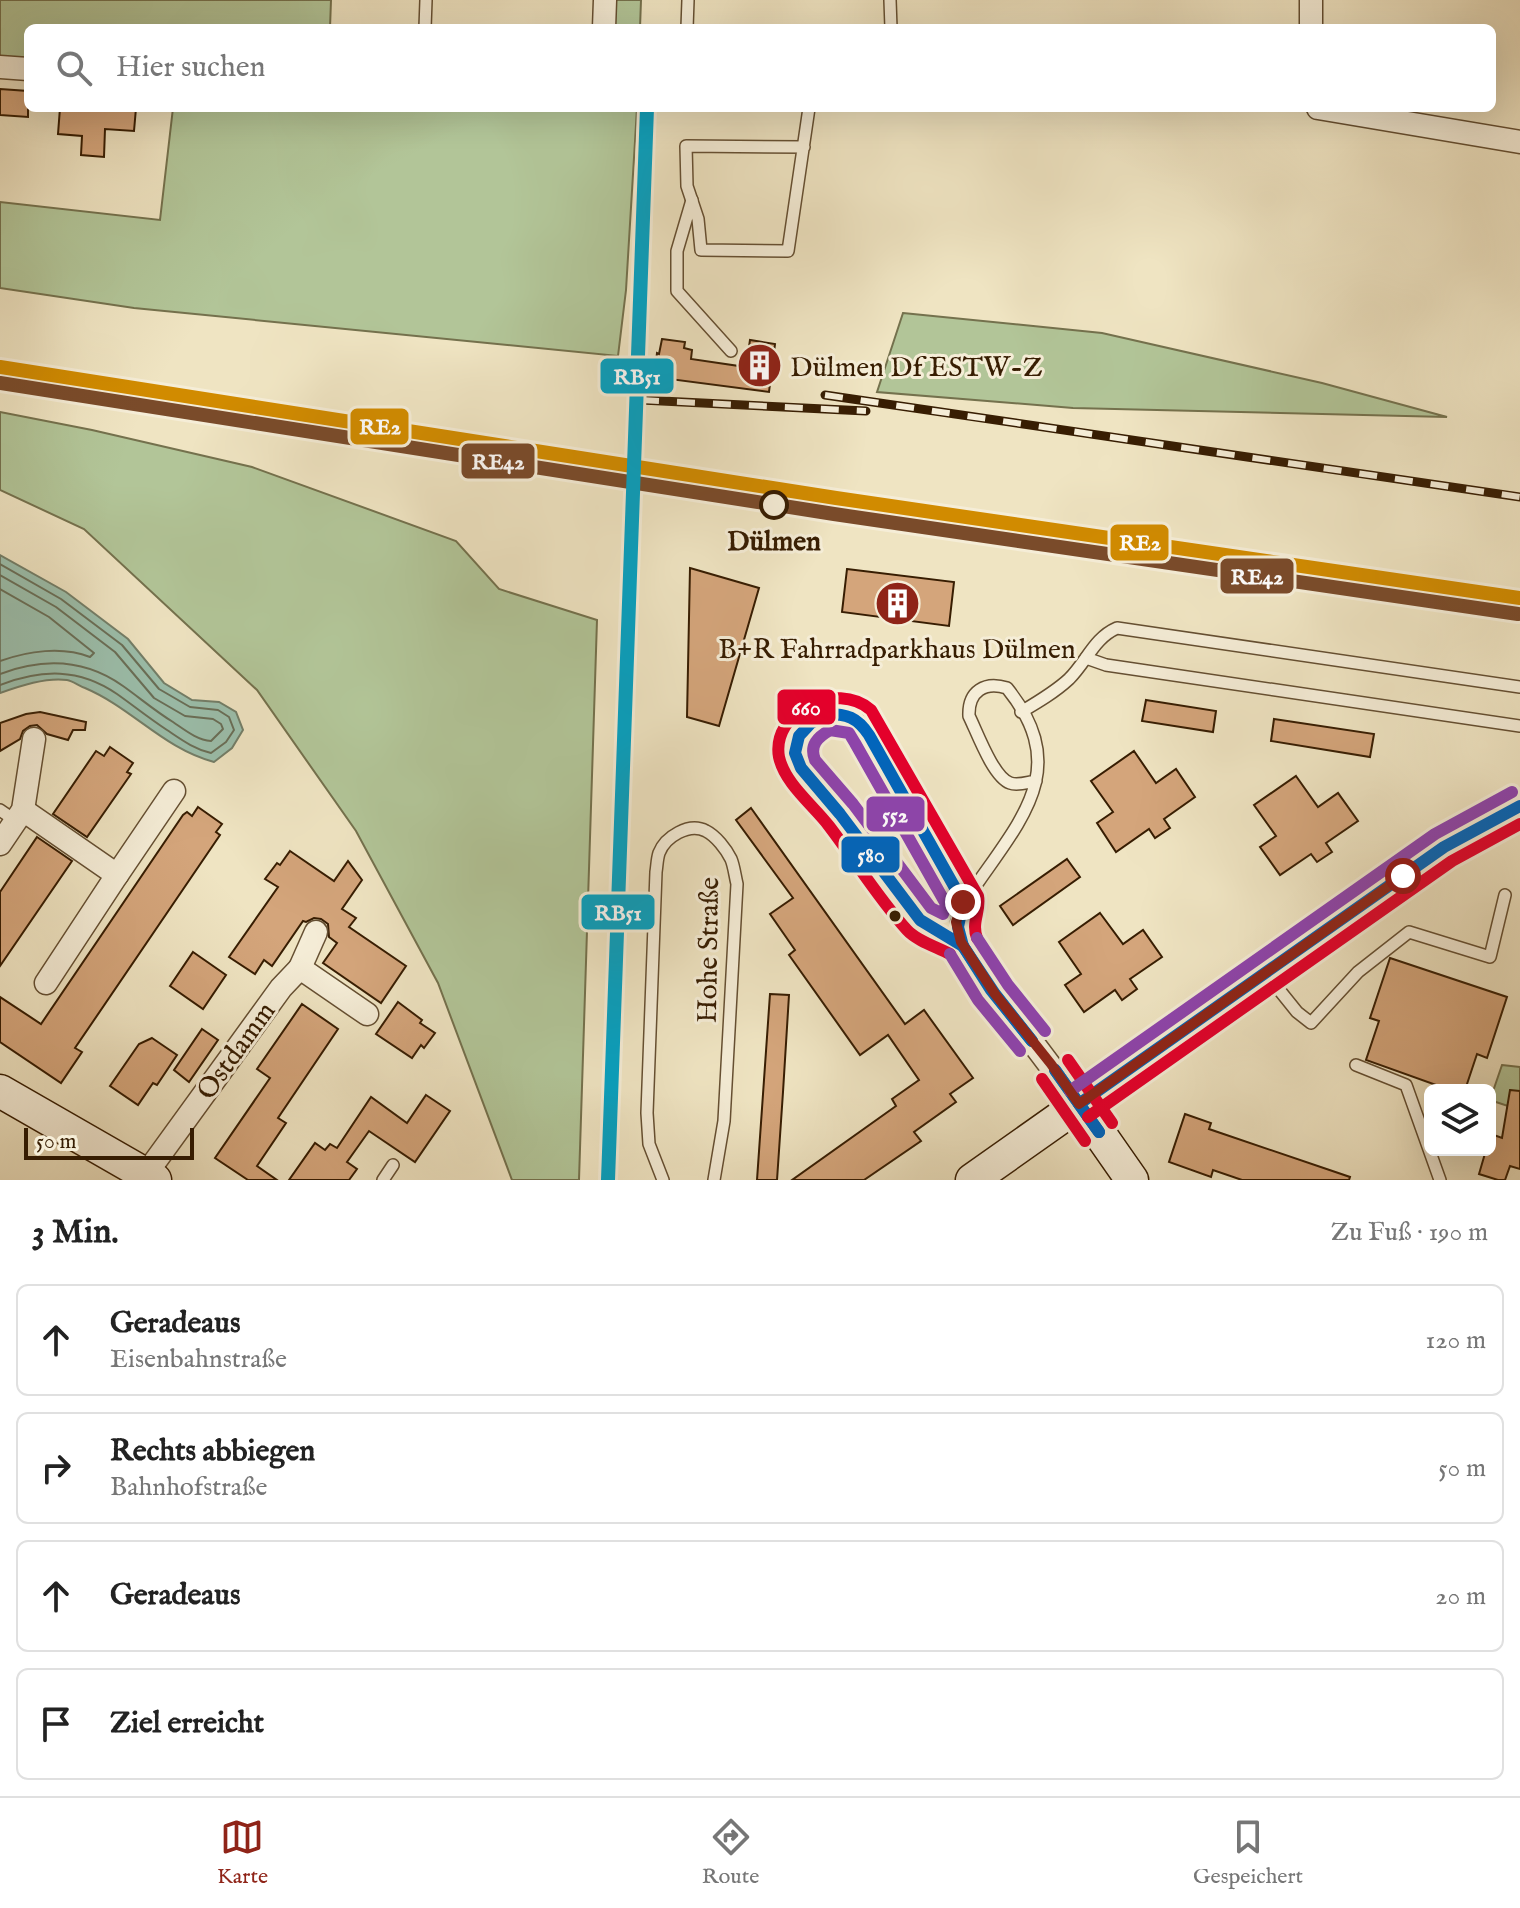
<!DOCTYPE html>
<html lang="de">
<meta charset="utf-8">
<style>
body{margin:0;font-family:"IM FELL English",serif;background:#f2f2f2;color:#222}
.controls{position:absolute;right:24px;bottom:24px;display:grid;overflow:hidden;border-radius:12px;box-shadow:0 8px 32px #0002}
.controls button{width:72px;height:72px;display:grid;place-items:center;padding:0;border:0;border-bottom:2px solid #e0e0e0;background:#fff;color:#222;font:40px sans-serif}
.scale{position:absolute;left:24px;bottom:20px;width:170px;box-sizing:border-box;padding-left:8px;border:4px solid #371d02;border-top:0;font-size:22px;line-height:28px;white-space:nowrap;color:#371d02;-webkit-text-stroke:6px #f5edd7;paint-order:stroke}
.stop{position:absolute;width:24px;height:24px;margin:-18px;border:6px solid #8f2418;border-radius:50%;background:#fff}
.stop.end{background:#8f2418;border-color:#fff;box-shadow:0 2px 8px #0008}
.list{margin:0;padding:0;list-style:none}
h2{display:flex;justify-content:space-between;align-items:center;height:104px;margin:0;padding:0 32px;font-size:34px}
h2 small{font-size:26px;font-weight:400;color:#767676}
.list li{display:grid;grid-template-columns:52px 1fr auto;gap:24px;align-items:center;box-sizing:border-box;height:112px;margin:0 16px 16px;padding:0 16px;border:2px solid #e0e0e0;border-radius:12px}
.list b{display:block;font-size:30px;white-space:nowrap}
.list p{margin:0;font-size:26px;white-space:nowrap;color:#767676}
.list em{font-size:26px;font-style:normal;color:#767676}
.icon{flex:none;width:44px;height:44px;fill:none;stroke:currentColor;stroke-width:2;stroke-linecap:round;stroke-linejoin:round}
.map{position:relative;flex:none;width:1520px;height:1180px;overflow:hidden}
.search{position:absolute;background:#fff;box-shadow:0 8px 32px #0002;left:24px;right:24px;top:24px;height:88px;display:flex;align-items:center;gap:20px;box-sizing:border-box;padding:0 28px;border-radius:12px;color:#767676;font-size:30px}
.sheet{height:616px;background:#fff}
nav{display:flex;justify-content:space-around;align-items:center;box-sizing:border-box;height:112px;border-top:2px solid #e0e0e0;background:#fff;font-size:22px;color:#767676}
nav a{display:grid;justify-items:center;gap:4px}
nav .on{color:#8f2418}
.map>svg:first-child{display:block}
.green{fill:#b2c598;stroke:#74714d;stroke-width:2}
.water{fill:#9bbfac;stroke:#737e68;stroke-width:2}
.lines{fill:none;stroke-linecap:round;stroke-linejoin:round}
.shore{stroke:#696e57;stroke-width:2}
.building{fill:#d4a57b;stroke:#371d02;stroke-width:2}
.lane-casing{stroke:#654f32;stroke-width:14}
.street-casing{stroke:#654f32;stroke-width:25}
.secondary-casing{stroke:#371d02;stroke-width:35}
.lane{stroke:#f5edd7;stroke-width:11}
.street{stroke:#f5edd7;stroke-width:22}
.secondary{stroke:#f5edd7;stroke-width:32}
.rail-casing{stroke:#371d02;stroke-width:9}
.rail{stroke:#f5edd7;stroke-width:6;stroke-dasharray:18;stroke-linecap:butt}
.bus-1-casing{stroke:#f5edd7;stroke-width:18}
.bus-2-casing{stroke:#f5edd7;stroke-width:18}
.bus-3-casing{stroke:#f5edd7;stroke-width:18}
.bus-1{stroke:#0065bd;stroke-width:12}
.bus-2{stroke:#e4002b;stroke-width:12}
.bus-3{stroke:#8e44ad;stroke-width:12}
.rail-1-casing{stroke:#f5edd7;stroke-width:20}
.rail-2-casing{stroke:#f5edd7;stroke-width:20}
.rail-3-casing{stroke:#f5edd7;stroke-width:20}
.rail-1{stroke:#d18b00;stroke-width:14}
.rail-2{stroke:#7a4b2a;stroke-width:14}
.rail-3{stroke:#03a2c4;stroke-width:14}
.route{stroke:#8f2418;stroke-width:10}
.stop-dot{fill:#f5edd7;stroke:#371d02;stroke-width:4}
.bus-dot{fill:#371d02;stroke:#f5edd7;stroke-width:3}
.labels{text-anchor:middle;stroke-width:6;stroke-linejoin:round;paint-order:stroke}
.poi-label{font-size:28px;fill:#371d02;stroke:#f5edd7;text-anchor:start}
.stop-label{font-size:28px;font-weight:bold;fill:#371d02;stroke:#f5edd7}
.street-label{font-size:28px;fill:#371d02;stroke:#f5edd7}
.line-badge{stroke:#f5edd7;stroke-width:3}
.badge-label{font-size:22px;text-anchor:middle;font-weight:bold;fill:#fff}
</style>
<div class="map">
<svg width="1520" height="1180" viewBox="0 0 1520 1180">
<rect width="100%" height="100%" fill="#efe4c2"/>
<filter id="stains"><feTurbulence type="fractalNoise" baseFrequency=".0025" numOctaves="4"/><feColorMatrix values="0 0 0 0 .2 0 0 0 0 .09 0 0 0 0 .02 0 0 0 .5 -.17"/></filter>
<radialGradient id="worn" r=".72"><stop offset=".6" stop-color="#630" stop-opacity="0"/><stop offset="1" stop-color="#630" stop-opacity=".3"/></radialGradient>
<g class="green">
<path d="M0 0H331L330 28H28V69L0 67Z"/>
<path d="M605 0H641L640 28H604Z"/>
<path d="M173 108H637L626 290 618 356 134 308 0 288V202L160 220Z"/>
<path d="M903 313 1102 333 1322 383 1447 417 1073 408 877 392Z"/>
<path d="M0 412 92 430 252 467 456 541 499 589 597 620 579 1180H512L438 983 356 831 257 690 84 529 0 490Z"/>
<path d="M1502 1065 1520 1067V1110L1490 1100Z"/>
</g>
<path class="water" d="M0 555 66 592 128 639 164 683 192 700 219 702 236 712 243 730 232 748 214 762C164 749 132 708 85 688 79 686 73 681 67 680 46 677 20 686 0 693Z"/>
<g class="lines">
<g class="shore">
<path d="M0 564 61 599 122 645 159 689 190 707 218 710 229 717 234 730 226 742 211 753C194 749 182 740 167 730 150 719 134 706 117 694 79 668 42 669 0 685"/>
<path d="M0 575 56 607 115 652 154 698 185 716 213 719 221 724 223 729 211 741C197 740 185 730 173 722 155 711 140 698 123 686 85 659 42 658 0 674"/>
<path d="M0 589 49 617 94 653 90 657C62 646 28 651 0 661"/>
</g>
</g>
<g class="building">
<path d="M0 89 28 91V117L0 115Z"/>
<path d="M60 108H136L134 131 105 129 104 157 81 155 82 136 58 134Z"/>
<path d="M662 339 685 342 684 348 692 350 691 359 746 367 750 340 775 344 769 392 654 377 657 353 659 354Z"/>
<path d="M690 568 759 588 719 726 687 717Z"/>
<path d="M847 569 954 582 949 626 842 612Z"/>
<path d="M1146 700 1216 711 1213 732 1142 721Z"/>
<path d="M40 712 86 722 85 730H73L68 740 47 734 37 725 30 726 23 731 20 739 0 751V723L26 714Z"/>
<path d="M1274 719 1374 734 1370 757 1271 741Z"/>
<path d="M110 747 133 763 127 772 131 774 87 837 53 814 96 751 104 756Z"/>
<path d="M1134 751 1156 783 1176 769 1195 797 1164 819 1170 828 1155 838 1149 829 1116 852 1097 823 1113 812 1091 781Z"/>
<path d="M1296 776 1318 807 1338 793 1358 821 1326 843 1332 852 1317 862 1311 854 1280 875 1260 847 1276 836 1254 805Z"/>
<path d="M198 807 222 824 216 832 220 835 75 1048 82 1052 61 1083 0 1042V997L41 1024 183 815 187 812 192 816Z"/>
<path d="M751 808 905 1024 924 1010 973 1078 950 1094 956 1102 914 1132 921 1141 864 1180H792L896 1106 892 1099 919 1080 888 1035 860 1055 789 955 795 950 770 914 793 898 736 820Z"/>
<path d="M37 837 72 861 0 966V892Z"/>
<path d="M290 851 334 881 348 861 362 880 342 909 356 918 349 927 406 966 381 1003 323 963 337 943 329 937 328 924 321 919 314 918 306 922 303 921 272 966 264 960 255 974 229 957 278 887 265 879 277 863 280 865Z"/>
<path d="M1067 859 1080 877 1013 925 1000 906Z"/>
<path d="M1100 913 1123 944 1143 930 1162 957 1130 979 1137 989 1122 1000 1115 990 1084 1012 1065 985 1081 974 1059 942Z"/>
<path d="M193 952 226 975 203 1009 170 986Z"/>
<path d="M1390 958 1507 997 1487 1058 1477 1054 1465 1090H1450L1366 1060 1379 1021 1370 1018Z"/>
<path d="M770 994 789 995 783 1092 777 1180H757Z"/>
<path d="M398 1002 422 1020 420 1023 435 1033 424 1048 421 1045 412 1058 376 1034Z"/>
<path d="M302 1004 338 1029 278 1118 286 1123 257 1166 277 1180H248L215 1158 270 1078 257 1069Z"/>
<path d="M202 1029 218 1040 189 1082 174 1070Z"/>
<path d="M152 1038 177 1055 157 1085 153 1083 138 1105 110 1086 139 1044Z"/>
<path d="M1510 1090 1520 1091V1169L1510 1166 1505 1180H1498L1479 1174 1486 1150H1490L1491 1134 1502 1138Z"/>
<path d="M426 1095 450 1111 415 1162 369 1131 347 1162 357 1169 349 1180H289L315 1143 325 1150 330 1144 337 1148 371 1097 407 1123Z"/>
<path d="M1185 1114 1211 1123 1209 1129 1350 1177 1349 1180H1242L1213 1170 1211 1177 1169 1162Z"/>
</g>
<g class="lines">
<defs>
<g id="lane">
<path d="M890 0 891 28"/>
<path d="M425 28 426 0"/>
<path d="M687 28 688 0"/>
<path d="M804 147 686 146 687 186 698 219 701 250 788 251 809 108"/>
<path d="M692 200 677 251V291L731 351"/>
<path d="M1086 658 1106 665 1520 726"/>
<path d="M1021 712C1038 702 1055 692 1069 679 1087 661 1094 638 1117 628L1520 687"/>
<path d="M0 810 16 821"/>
<path d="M961 942 920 920 840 814 801 768 795 753 799 736 811 723 826 714H842L859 720 963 902"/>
<path d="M981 974C972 958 958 942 957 924 955 908 970 893 979 881 1026 814 1069 765 1007 688 985 681 968 691 969 716 977 732 993 777 1010 783 1018 786 1028 782 1036 781"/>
<path d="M1268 976 1297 1012 1311 1023 1358 972 1409 932 1490 957 1505 895"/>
<path d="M1356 1065 1406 1085 1440 1180"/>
<path d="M383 1180 393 1165"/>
<path d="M663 1180 649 1144 647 1113 656 872C657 866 657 859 659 853 665 837 689 822 706 831 716 836 726 849 731 859 734 866 735 876 737 884L724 1121 714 1180"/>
</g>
<g id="street">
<path d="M1311 0V28"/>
<path d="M604 28 605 0"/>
<path d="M0 67 28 69"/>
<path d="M1318 108 1520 142"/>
<path d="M23 810 117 875 174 791"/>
<path d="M0 844 23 810 34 739"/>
<path d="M300 968 316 932"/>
<path d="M981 974 1079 1104"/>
<path d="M46 983 117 875"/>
<path d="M146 1174 281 988 300 968 367 1014"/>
</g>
<g id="secondary">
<path d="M0 1091 155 1180"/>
<path d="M1079 1104 1132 1180"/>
<path d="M972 1180 1444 847 1520 806"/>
</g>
</defs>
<use href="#lane" class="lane-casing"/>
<use href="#street" class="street-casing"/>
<use href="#secondary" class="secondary-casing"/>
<use href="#lane" class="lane"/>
<use href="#street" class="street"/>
<use href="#secondary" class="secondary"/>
<defs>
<g id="rail">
<path d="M825 395 1520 497"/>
<path d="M641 400 866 411"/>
</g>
</defs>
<use href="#rail" class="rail-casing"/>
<use href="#rail" class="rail"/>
<defs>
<g id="bus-1">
<path d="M826 714C847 714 857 717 869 735L963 902 958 927 963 946 920 920 840 814 801 768 795 753 799 736 811 723Z"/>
<path d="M963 946 995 994 1032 1041"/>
<path d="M963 946 991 990 1032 1041"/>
<path d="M1055 1070 1099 1132"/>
<path d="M1055 1070 1099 1132"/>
<path d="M1079 1104 1444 847 1520 806"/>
</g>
<g id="bus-2">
<path d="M950 954C937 947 917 941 907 930 878 898 855 860 829 826 813 805 785 784 779 757 771 712 836 680 871 710L978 896C981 911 971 922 977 938"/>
<path d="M1068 1060 1112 1123"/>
<path d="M1042 1079 1085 1141"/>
<path d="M1088 1117 1452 861 1520 824"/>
</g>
<g id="bus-3">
<path d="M830 730 849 733 855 743 946 904 943 914 931 908 853 804 815 760C809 745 818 737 830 730Z"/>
<path d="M977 938 1008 985 1045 1031"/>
<path d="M950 954 978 1000 1020 1051"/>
<path d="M1070 1091 1435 834 1512 792"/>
</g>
</defs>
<use href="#bus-1" class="bus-1-casing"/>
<use href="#bus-2" class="bus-2-casing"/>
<use href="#bus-3" class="bus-3-casing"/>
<use href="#bus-1" class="bus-1"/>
<use href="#bus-2" class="bus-2"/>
<use href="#bus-3" class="bus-3"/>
<defs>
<path id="rail-1" d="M0 367 836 498 1520 598"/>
<path id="rail-2" d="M0 383 834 514 1518 614"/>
<path id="rail-3" d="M608 1180 647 108"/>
</defs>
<use href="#rail-1" class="rail-1-casing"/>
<use href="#rail-2" class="rail-2-casing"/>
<use href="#rail-3" class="rail-3-casing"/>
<use href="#rail-1" class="rail-1"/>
<use href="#rail-2" class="rail-2"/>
<use href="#rail-3" class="rail-3"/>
</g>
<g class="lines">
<path class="route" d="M963 902 956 922 961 942 995 994 1051 1064 1079 1104 1403 876"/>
</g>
<defs>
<symbol id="building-disc" viewBox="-11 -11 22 22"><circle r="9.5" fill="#8f2418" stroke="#f5edd7"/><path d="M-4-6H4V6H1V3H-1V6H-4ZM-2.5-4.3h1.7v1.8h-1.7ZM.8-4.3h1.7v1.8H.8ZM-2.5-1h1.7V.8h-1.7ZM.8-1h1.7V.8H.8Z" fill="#fff"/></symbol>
</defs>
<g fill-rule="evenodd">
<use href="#building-disc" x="734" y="340" width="51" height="51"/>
<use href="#building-disc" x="872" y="578" width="51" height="51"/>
</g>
<circle class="stop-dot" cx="774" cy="505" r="13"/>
<circle class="bus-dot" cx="895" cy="916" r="7"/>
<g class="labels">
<g class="poi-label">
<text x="790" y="376">Dülmen Df ESTW-Z</text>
<text x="897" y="658" text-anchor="middle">B+R Fahrradparkhaus Dülmen</text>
</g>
<g class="stop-label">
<text x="774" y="550">Dülmen</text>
</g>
<g class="street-label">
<text transform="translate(707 950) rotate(-89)" y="10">Hohe Straße</text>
<text transform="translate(235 1050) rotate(-54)" y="10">Ostdamm</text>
</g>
</g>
<g class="line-badge">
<rect x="599" y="357" width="76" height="38" rx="8" fill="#03a2c4"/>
<rect x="349" y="407" width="61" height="39" rx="8" fill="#d18b00"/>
<rect x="460" y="442" width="76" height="38" rx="8" fill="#7a4b2a"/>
<rect x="1109" y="523" width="61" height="39" rx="8" fill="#d18b00"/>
<rect x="1219" y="557" width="76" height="38" rx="8" fill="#7a4b2a"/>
<rect x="776" y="688" width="61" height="38" rx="8" fill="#e4002b"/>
<rect x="865" y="795" width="61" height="38" rx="8" fill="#8e44ad"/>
<rect x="840" y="835" width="61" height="39" rx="8" fill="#0065bd"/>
<rect x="580" y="893" width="76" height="38" rx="8" fill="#03a2c4"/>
</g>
<g class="badge-label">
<text x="637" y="384">RB51</text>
<text x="380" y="434">RE2</text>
<text x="498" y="469">RE42</text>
<text x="1140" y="550">RE2</text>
<text x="1257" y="584">RE42</text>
<text x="806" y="715">660</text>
<text x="895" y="822">552</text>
<text x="871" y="862">580</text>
<text x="618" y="920">RB51</text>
</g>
<rect width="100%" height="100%" filter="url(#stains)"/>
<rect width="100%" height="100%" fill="url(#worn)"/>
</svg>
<div class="controls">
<button><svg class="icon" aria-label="layers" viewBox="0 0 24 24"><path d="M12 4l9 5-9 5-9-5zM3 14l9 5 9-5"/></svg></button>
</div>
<div class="scale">50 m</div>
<div class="stop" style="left:1403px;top:876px"></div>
<div class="stop end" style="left:963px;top:902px"></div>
<div class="search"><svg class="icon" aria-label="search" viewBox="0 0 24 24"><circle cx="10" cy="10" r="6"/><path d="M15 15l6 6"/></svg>Hier suchen</div>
</div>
<section class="sheet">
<h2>3 Min.<small>Zu Fuß · 190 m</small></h2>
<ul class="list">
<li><svg class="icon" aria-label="ahead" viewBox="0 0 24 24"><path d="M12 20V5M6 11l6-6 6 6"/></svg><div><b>Geradeaus</b><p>Eisenbahnstraße</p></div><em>120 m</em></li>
<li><svg class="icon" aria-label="right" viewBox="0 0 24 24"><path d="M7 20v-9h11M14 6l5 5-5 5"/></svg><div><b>Rechts abbiegen</b><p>Bahnhofstraße</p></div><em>50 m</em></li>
<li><svg class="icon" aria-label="ahead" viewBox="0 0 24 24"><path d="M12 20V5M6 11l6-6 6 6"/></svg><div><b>Geradeaus</b></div><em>20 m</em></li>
<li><svg class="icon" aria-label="arrive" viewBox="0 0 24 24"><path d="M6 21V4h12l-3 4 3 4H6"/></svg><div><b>Ziel erreicht</b></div></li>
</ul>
</section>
<nav>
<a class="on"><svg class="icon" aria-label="map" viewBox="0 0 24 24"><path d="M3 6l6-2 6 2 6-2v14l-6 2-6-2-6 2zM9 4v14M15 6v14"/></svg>Karte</a>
<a><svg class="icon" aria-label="directions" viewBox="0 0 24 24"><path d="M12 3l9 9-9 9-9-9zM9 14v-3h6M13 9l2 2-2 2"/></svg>Route</a>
<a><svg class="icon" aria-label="saved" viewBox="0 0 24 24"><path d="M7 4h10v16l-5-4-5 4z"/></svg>Gespeichert</a>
</nav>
